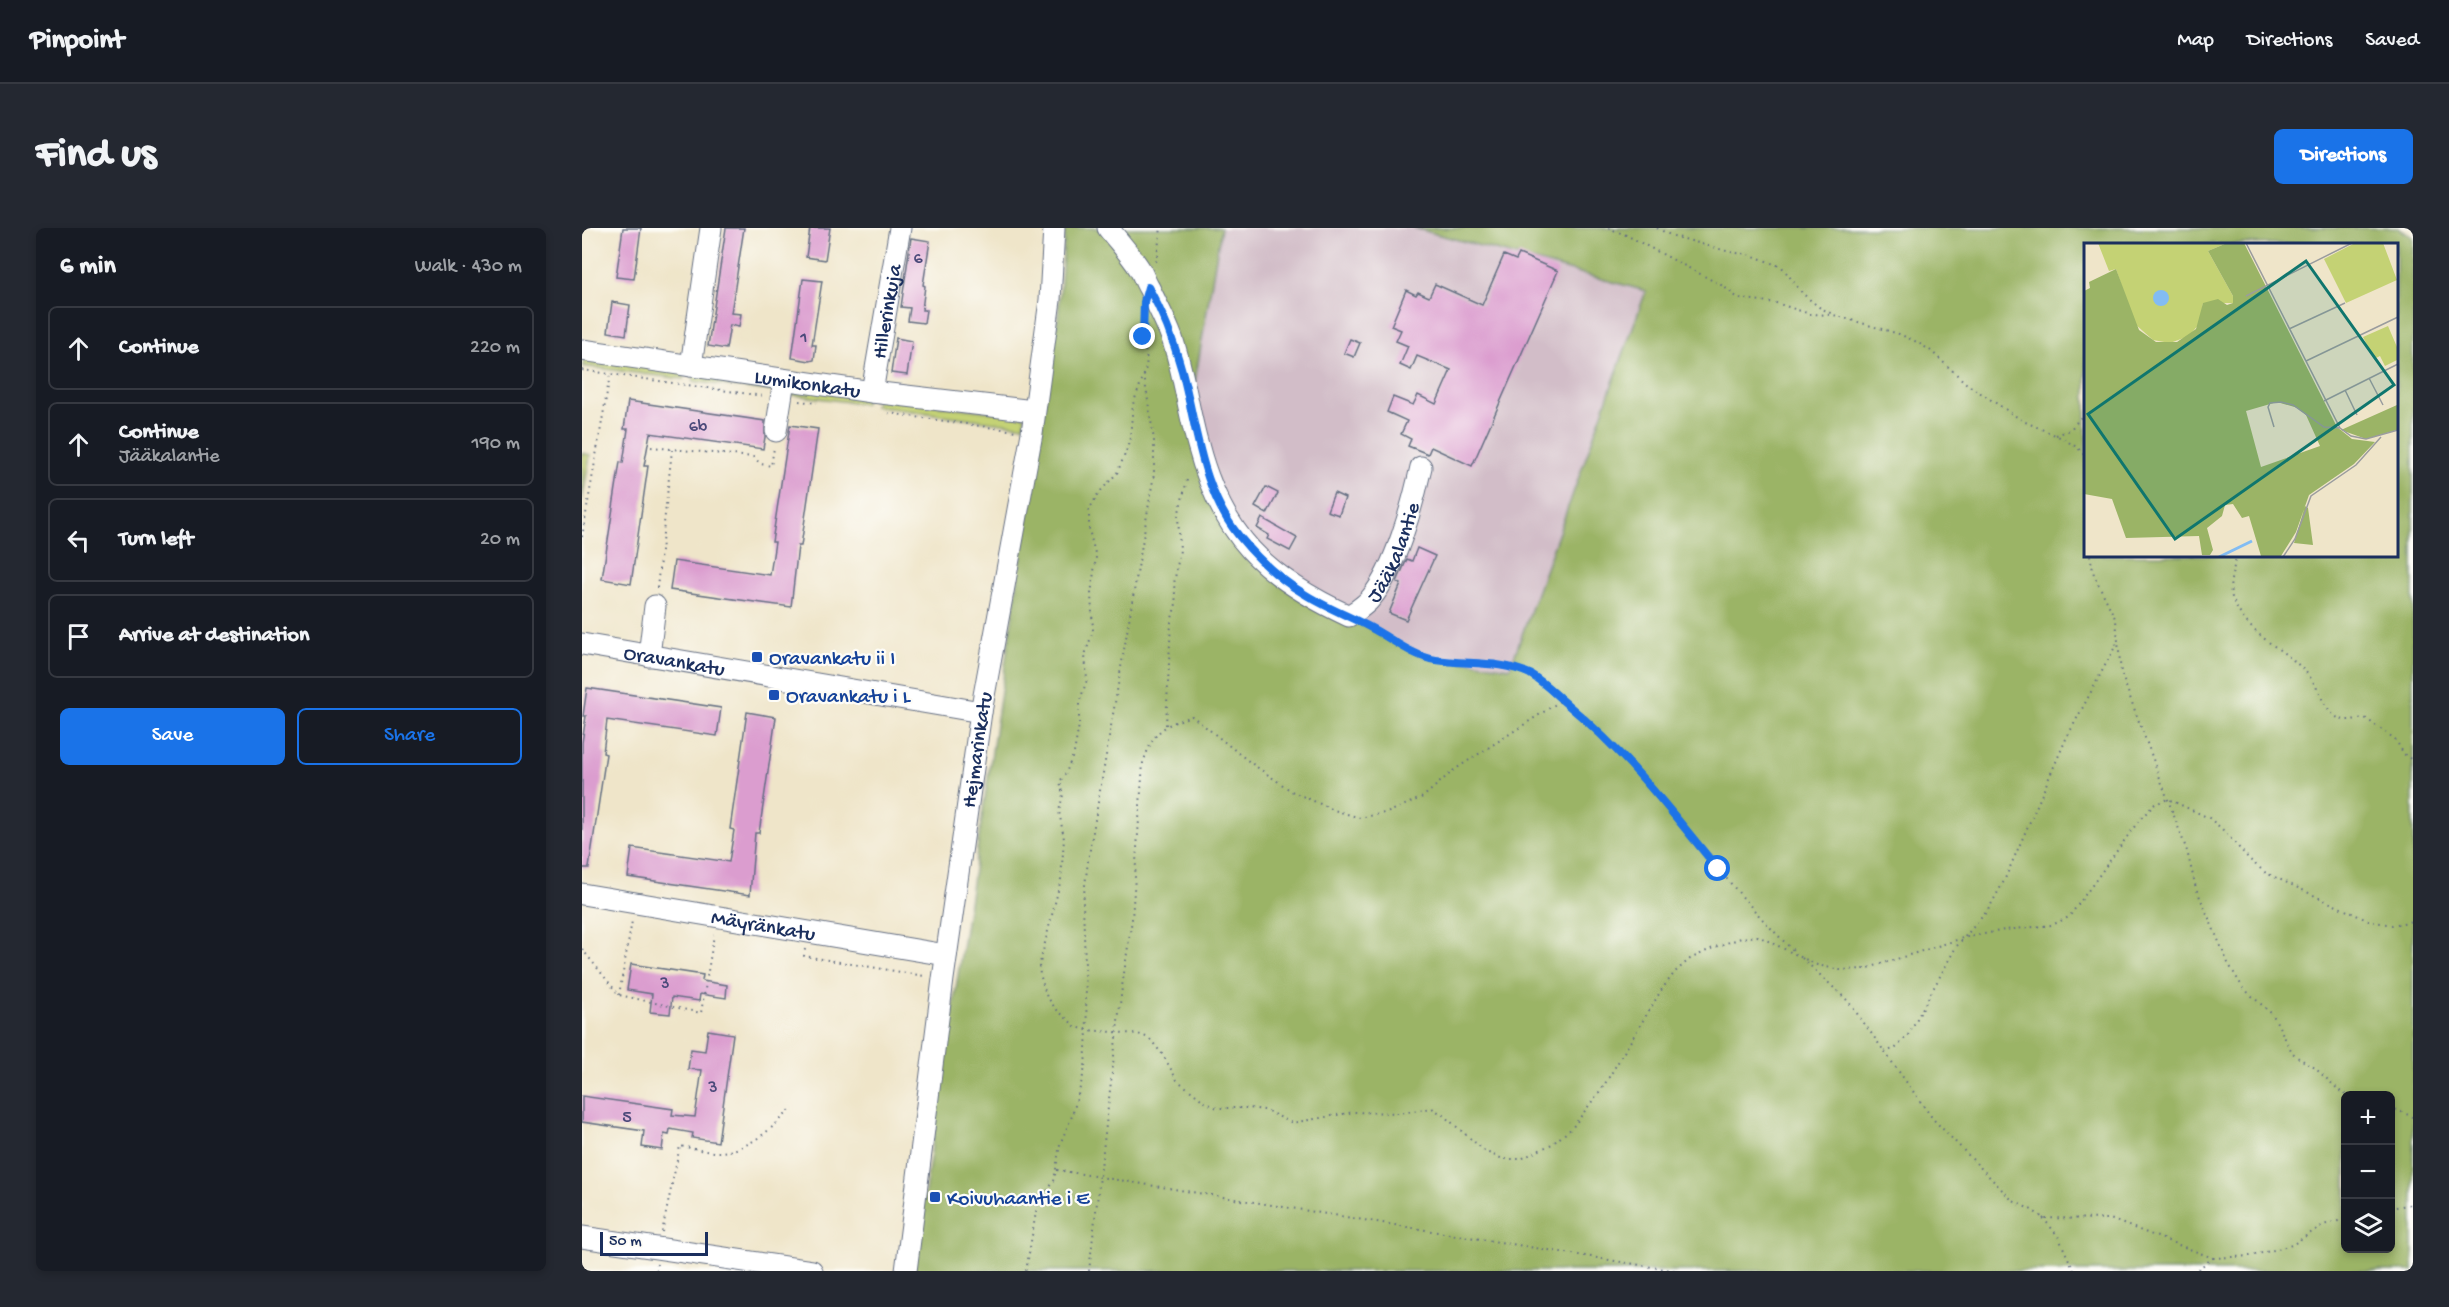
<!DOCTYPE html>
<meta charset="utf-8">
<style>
body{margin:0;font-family:"Gochi Hand",sans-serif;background:#242831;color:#f1f3f6}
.controls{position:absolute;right:18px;bottom:18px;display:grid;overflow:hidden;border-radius:9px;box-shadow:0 3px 9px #0003}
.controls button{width:54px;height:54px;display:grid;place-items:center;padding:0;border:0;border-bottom:2px solid #363941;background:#171b24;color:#f1f3f6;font:30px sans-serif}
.scale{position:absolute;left:18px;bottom:15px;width:108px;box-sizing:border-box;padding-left:6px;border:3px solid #1b2f5e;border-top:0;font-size:16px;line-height:21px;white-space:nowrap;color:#1b2f5e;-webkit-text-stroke:4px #fdfcf7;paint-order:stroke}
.stop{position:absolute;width:18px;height:18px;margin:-14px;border:4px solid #1a73e8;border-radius:50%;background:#fff}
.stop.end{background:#1a73e8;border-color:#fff;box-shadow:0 2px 6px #0008}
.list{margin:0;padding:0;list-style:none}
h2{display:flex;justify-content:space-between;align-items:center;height:78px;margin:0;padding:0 24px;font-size:26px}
h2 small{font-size:20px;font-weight:400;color:#9ea1a6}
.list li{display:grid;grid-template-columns:39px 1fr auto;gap:18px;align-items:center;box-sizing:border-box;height:84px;margin:0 12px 12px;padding:0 12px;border:2px solid #363941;border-radius:9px}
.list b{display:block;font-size:22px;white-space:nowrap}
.list p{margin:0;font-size:20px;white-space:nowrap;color:#9ea1a6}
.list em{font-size:20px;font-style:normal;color:#9ea1a6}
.actions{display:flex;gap:12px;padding:18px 24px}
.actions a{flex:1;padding:14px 0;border:2px solid #1a73e8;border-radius:9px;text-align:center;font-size:21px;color:#1a73e8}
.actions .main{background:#1a73e8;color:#fff}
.icon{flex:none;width:33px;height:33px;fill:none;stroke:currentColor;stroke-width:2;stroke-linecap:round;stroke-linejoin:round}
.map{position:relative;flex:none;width:1831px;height:1043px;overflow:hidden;border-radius:9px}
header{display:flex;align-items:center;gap:36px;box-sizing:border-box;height:84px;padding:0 30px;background:#171b24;border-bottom:2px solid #363941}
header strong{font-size:28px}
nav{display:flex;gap:33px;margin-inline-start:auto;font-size:21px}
.intro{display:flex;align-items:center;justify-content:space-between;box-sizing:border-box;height:144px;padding:0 36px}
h1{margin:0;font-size:42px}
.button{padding:15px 27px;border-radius:9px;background:#1a73e8;color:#fff;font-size:21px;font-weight:700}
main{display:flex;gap:36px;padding:0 36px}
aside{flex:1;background:#171b24;border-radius:9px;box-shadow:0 3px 9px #0003}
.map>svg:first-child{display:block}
.industrial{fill:#d2bdc8}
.green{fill:#c4d274;stroke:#708069;stroke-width:1.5}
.forest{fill:#9bb466;stroke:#5b7262;stroke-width:1.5;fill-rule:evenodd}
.building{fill:#db9dcf}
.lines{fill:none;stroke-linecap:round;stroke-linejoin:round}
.minor-casing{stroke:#656f83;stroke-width:23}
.path{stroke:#656f83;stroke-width:2;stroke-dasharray:1.5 4.5;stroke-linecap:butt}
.minor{stroke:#fff;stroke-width:21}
.route{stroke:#1a73e8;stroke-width:8}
.transit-dot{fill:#1a4fb4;stroke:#fdfcf7;stroke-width:2}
.labels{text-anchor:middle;stroke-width:4.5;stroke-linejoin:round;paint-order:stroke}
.number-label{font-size:18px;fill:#4b4a7a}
.street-label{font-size:21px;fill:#1b2f5e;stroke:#fdfcf7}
.transit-label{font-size:21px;fill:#164399;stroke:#fdfcf7;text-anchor:start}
.inset-river{fill:none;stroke:#82bcf3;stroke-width:3}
.inset-road{fill:none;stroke:#9a9c9e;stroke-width:1.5}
.view{fill:#0f766e;fill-opacity:0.15;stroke:#0f766e;stroke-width:3}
.inset-edge{fill:none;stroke:#1b2f5e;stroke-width:3}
</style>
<header>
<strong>Pinpoint</strong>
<nav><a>Map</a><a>Directions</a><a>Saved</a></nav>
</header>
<div class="intro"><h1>Find us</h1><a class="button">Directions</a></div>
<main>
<aside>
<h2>6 min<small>Walk · 430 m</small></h2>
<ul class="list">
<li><svg class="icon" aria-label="ahead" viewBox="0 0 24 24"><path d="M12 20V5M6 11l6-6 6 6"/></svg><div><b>Continue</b></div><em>220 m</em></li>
<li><svg class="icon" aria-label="ahead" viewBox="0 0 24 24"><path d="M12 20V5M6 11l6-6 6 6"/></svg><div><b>Continue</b><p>Jääkalantie</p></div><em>190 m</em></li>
<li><svg class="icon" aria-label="left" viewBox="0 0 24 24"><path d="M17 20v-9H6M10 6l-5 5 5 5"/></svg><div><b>Turn left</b></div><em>20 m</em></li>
<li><svg class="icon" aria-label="arrive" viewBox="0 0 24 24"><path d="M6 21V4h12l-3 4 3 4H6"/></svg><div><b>Arrive at destination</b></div></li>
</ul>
<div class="actions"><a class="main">Save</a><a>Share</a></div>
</aside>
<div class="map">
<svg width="1831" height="1043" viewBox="0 0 1831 1043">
<rect width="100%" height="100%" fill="#fdfcf7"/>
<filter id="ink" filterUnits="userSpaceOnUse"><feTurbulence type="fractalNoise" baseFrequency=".0167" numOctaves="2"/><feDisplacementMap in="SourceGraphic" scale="12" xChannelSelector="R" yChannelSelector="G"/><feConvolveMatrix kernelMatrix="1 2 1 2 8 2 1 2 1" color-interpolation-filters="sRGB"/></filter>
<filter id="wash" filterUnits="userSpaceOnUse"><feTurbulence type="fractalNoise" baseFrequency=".008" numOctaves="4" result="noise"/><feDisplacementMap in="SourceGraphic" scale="24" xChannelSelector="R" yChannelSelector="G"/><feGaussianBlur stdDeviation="1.35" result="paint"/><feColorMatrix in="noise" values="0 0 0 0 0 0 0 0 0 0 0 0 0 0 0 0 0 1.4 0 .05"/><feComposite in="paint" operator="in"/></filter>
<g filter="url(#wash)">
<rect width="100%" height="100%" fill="#efe5c9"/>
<path class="industrial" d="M639 0H832L1064 62 928 440 883 433 852 432 830 423 767 388 656 307 608 182Z"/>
<g class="green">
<path d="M3 128 103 143 101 151 1 138Z"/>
<path d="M113 145 196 157 195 164 111 153Z"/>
<path d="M206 158 283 169V176L204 166Z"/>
<path d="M295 170 443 188 442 198 293 178Z"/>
<path d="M0 225 8 227 0 273Z"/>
</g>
<path class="forest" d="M483 0H639L608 182 656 307 767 388 830 423 852 432 883 433 928 440 1064 63 832 0H1816L1831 9V1043H331L476 89ZM1504 16H1814V327H1504ZM1764 868H1808V1020H1764Z"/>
<g id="blocks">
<g class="building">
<path d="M41 0H59L52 51 34 49Z"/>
<path d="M144 0H162L149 85 159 86 157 99 148 97 144 121 126 118Z"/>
<path d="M228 0H248L243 32 224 29Z"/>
<path d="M329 10 348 13 341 57 343 58 340 82H344L342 95 326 93 328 80 319 79Z"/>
<path d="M937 26 976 43 890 238 849 219 846 226 826 218 829 211 819 206 825 193 805 184 811 169 831 177 836 167 854 176 869 142 835 128 829 142 818 137 826 118 814 113 819 102 809 98 824 62 834 67 836 64 847 69 853 56 900 77 922 27 934 32Z"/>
<path d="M221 51 240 53 230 117H234L232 132 228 133 210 130Z"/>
<path d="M30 74 48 77 44 107 26 104Z"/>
<path d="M314 110 330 113 325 147 309 145Z"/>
<path d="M768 111 778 115 772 129 762 125Z"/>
<path d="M46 173 183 193V209L181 221 68 205 62 238H66L49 356 20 351 38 234 41 235 46 201H42Z"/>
<path d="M208 197 236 201 219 318H216L209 379 88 362 92 333 188 347 193 314H190Z"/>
<path d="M684 259 696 265 685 286 673 279Z"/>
<path d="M752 265 763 270 757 287 745 283Z"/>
<path d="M680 290 715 310 708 323 685 311 687 307 675 300Z"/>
<path d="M835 320 853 328 824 392 807 385 819 356 815 354 825 331 830 333Z"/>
<path d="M5 460 139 480 135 508 25 492 21 525 24 526 7 640H0V515L4 488H1Z"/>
<path d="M165 484 194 489 177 605H173L168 667 46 649 50 620 147 634 152 602 148 601Z"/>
<path d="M49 736 121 747 120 753 145 757 144 770 118 766 117 773 90 769 88 786 68 784 70 766 45 762Z"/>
<path d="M126 802 151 806 136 914 110 910 111 905 88 901 87 907 82 906 80 922 60 919 62 903 0 894V868L91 881 90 887 113 889 120 842 106 841 109 821 123 823Z"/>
</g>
</g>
</g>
<g filter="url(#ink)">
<use href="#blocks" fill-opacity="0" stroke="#656f83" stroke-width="1.5"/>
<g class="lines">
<defs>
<g id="minor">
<path id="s1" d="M526 0C536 13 548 26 557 40 561 46 563 54 567 60 575 77 584 93 590 110 602 145 606 182 616 217 640 308 683 349 767 388 774 383 784 377 789 370 813 342 831 276 839 239"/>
<path id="s2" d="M0 122 290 164 452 183"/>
<path d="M109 138 129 0"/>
<path id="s3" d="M290 164 318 0"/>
<path d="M194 203 202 152"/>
<path id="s4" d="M0 416 399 484"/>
<path d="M67 428 73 378"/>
<path id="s5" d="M0 666 364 727"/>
<path d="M0 1009 230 1043"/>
<path id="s6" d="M324 1043 361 751 399 484 450 205 468 72 472 0"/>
</g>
</defs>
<use href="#minor" class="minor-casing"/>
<g class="path">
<path d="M1026 0 1044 7 1141 58 1156 70 1194 75 1228 86 1249 87"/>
<path d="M1075 0 1088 7 1148 24 1169 27 1200 39 1221 66 1237 79 1252 87 1317 106 1335 114 1349 123 1385 156 1441 193 1480 210 1496 220 1504 229"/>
<path d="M574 34 579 0"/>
<path d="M0 142 181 168"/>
<path d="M562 147 572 212V246L506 633 501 674 505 802 556 806 567 810 581 827 595 852 623 874 635 880H667L683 882 710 895 772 884 818 885 850 880 861 887 904 924 921 931H939L970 916 990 900 1021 859 1080 761 1093 744 1108 731 1133 719 1159 710 1176 708 1235 737 1258 742 1283 741 1381 710 1423 702 1470 697 1487 689 1558 591 1573 576 1586 571 1627 590 1640 601 1668 632 1684 645 1787 693 1810 697 1831 693"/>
<path d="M217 173 235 175"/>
<path d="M306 185 434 203"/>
<path d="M1474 207 1488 202 1504 183"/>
<path d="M69 219 171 229 179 236 189 238 192 220"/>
<path d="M1504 298V304"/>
<path d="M0 309 28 147"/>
<path d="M1508 327 1512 347 1534 392 1539 445 1605 623 1614 660 1646 735 1661 760 1691 787 1710 824 1715 829 1733 840 1759 864 1767 868"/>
<path d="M1654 327C1653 342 1644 356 1651 372 1667 411 1704 419 1728 449 1737 461 1741 478 1753 488 1762 495 1772 491 1783 490L1813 511 1822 526 1831 533"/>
<path d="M75 360 90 222"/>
<path d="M786 398C805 408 833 429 854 432 885 437 919 432 948 447 964 455 977 469 990 481 1075 552 1133 649 1214 725"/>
<path d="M584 497 589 394 594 376 592 356 598 322 596 288 606 248"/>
<path d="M0 721 37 767 119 785 132 707"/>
<path d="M223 721 222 728 343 748"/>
<path d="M1220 730 1266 773 1351 891 1431 973 1450 982 1461 990 1528 991 1631 1030 1613 1043"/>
<path d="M37 767 50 693"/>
<path d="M1302 823 1313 821 1326 807 1374 719 1406 682 1422 653 1484 511 1535 415"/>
<path d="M1808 879 1831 889"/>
<path d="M475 942 1095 1043"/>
<path d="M1808 980 1831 976"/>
<path d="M1461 990 1476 1008 1492 1043"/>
<path d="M80 1004 98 918C109 920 120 923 132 924 162 926 189 902 209 881"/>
<path d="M1631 1030 1668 1028 1688 1023 1710 1017 1741 997 1764 991"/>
<path d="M74 1043 75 1036"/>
<path d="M444 1043 455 978 472 953 478 916 490 888 499 856 503 840 505 802 494 799 473 780 464 767 458 746 457 739 479 651 482 611 477 583 481 567 478 553 483 547 492 525 497 497V475L505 452 503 427 511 403 509 366 514 329 507 302V282L516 266 535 245 544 224 548 210 551 176 563 144 565 132 561 109V92"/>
<path d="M507 1043 540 759 550 691 561 535C572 503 579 498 610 488L669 535 711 564 752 582 778 590 807 584 841 569 872 542 980 472"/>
</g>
<use href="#minor" class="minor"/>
</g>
</g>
<g class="lines" filter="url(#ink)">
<path class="route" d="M561 109 562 74 566 59C581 85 592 114 600 143 615 199 619 261 657 308 675 330 697 351 721 365 744 380 770 389 793 402 811 412 833 429 854 432 885 437 918 432 948 446 962 454 974 467 986 477 1044 525 1089 583 1136 641"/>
</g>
<g class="transit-dot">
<rect x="169" y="423" width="12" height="12" rx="3"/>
<rect x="186" y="461" width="12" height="12" rx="3"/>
<rect x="347" y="963" width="12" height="12" rx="3"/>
</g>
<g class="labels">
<g class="number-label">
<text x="336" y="35">6</text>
<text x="222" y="114">1</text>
<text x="116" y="203">6b</text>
<text x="83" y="760">3</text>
<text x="131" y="864">3</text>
<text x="45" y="894">5</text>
</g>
<g class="street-label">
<text dy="7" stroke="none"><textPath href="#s3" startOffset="82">Hillerinkuja</textPath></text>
<text dy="7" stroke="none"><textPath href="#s2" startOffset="228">Lumikonkatu</textPath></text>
<text dy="7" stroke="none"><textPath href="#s1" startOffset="556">Jääkalantie</textPath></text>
<text dy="7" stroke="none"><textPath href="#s4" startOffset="94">Oravankatu</textPath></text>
<text dy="7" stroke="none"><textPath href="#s6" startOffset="526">Hejmarinkatu</textPath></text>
<text dy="7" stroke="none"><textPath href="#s5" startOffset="184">Mäyränkatu</textPath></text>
</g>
<g class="transit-label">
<text x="187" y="436">Oravankatu ii I</text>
<text x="204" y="474">Oravankatu i L</text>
<text x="365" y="976">Koivuhaantie i E</text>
</g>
</g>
<g transform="translate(1502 15)">
<rect width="314" height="314" fill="#efe5c9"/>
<path d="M14 0H143L124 8 149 53V60H119L116 80 105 93 86 100 69 97 51 81 32 26 25 28ZM271 0H299L313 37 262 60 240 16ZM304 83 313 104V117L301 123 296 113 290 116 279 94Z" fill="#c4d274"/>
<path d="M143 0H160L253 184 268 196 291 199 270 221 225 252 212 289 197 313H177L165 273 158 275 149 261 141 262 138 273 123 285 129 307 126 312H118L115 293 42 295 28 256 0 251V48L6 45 5 39 32 26 55 87 72 99H93L112 86 119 60 134 56 143 62 149 60V53L124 8ZM193 159 214 165 222 172 236 203 177 224 162 168ZM313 162V187L282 196 257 187ZM221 263 224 265 229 302 210 300Z" fill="#9bb466" fill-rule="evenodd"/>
<path d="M69 55a8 8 0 1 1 16 0a8 8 0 1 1-16 0Z" fill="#82bcf3"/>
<path class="inset-river" d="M135 314 168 298"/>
<path class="inset-road" d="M162 0 256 185 267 193 282 196 314 187M162 53 268 0M205 86 261 60M222 118 314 74M285 135 299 162M261 147 273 172M240 158 314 121M190 184 184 164 186 160 197 159 209 162 240 184 256 185M199 314 211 296 227 253 272 222 297 194"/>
<path class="view" d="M222 18 310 142 91 296 4 171Z"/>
<rect width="314" height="314" class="inset-edge"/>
</g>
</svg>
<div class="controls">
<button>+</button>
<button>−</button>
<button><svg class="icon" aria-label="layers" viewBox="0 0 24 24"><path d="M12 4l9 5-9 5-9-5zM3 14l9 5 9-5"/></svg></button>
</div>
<div class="scale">50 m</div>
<div class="stop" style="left:1136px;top:641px"></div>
<div class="stop end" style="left:561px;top:109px"></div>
</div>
</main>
